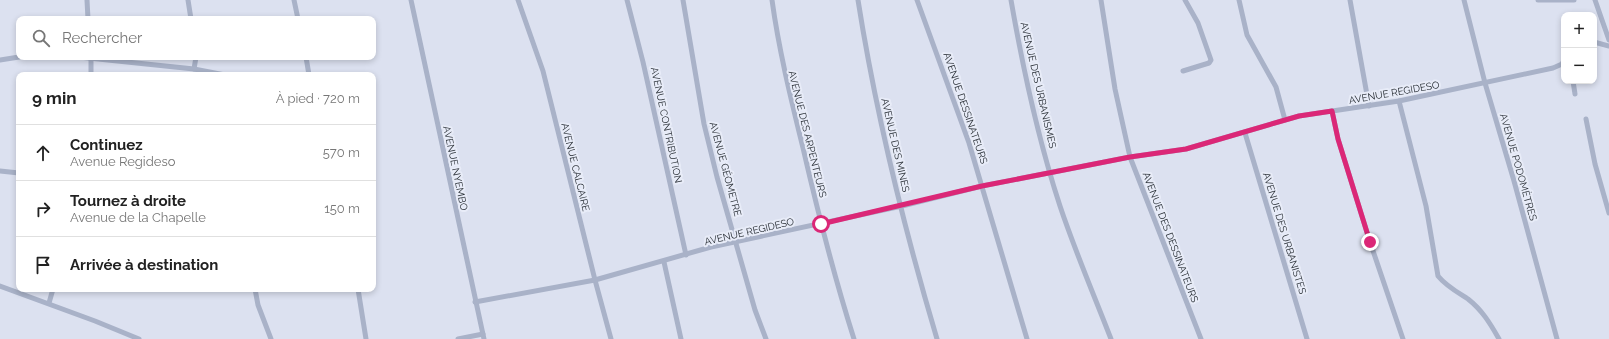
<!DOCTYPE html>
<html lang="fr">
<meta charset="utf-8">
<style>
body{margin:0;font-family:Raleway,sans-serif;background:#f2f2f2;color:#222}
.controls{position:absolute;right:12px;top:12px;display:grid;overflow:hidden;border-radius:8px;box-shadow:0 2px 6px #0003}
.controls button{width:36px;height:36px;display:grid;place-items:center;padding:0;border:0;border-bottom:1px solid #e0e0e0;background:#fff;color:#222;font:20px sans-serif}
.stop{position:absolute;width:12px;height:12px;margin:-9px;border:3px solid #db2777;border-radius:50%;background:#fff}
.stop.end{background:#db2777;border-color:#fff;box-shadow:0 1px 4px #0008}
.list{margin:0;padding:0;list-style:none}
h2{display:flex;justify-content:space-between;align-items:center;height:52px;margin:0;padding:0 16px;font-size:17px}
h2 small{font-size:13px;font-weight:400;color:#767676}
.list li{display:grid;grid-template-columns:26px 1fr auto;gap:12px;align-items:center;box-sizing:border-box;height:56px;padding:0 16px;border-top:1px solid #e0e0e0}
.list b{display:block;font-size:15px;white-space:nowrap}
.list p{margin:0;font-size:13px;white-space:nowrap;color:#767676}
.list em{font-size:13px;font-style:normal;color:#767676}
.icon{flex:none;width:22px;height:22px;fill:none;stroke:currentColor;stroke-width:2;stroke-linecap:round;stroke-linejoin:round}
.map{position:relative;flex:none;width:1609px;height:339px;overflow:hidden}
.search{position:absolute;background:#fff;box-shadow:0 2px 6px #0003;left:16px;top:16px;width:360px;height:44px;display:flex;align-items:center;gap:10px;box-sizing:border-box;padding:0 14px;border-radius:8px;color:#767676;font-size:15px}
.panel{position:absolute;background:#fff;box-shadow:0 2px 6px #0003;left:16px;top:72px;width:360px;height:220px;border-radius:8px}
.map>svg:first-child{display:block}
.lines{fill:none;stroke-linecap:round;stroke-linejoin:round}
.minor{stroke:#a9b2c8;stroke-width:5}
.route{stroke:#db2777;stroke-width:5}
.labels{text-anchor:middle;stroke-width:4;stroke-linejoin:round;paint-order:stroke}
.street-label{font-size:10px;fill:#282e35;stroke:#e8ecf8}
</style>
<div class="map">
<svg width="1609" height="339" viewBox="0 0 1609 339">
<rect width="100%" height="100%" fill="#dce1f0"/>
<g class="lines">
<g class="minor">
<path d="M87 0 88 19"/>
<path d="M188 0 191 19"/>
<path d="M294 0 298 19"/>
<path d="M411 0 484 339"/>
<path d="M518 0 543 71 595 280 611 339"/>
<path d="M627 0 643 62 686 255"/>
<path d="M683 0 704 124 717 177 755 310 766 339"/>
<path d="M772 0C779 51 791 99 803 148 818 213 834 276 854 339"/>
<path d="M858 0C876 114 904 228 937 339"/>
<path d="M917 0 969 143 1027 339"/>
<path d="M1011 0C1023 69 1038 139 1060 206 1075 251 1094 295 1111 339"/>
<path d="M1101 0 1115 89 1130 157 1201 339"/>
<path d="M1239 0 1247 35 1276 87 1285 120"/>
<path d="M1350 0 1369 106"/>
<path d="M1464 0 1485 83 1514 181 1557 339"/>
<path d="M1538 0H1574"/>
<path d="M1595 0 1609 40"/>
<path d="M1594 42 1609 46"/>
<path d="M79 57 194 69 225 75"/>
<path d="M306 57 309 75"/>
<path d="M0 60 19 57"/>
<path d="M194 69 196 57"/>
<path d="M1183 71 1209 63 1211 60 1198 23 1185 0"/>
<path d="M91 75V57"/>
<path d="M1573 81 1575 94"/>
<path d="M1399 101 1426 206 1438 276C1446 286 1457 292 1468 299 1482 310 1490 323 1499 339"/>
<path d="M1332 111 1338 139 1370 242 1403 339"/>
<path d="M1586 119 1595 164 1609 213"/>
<path d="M1245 133 1307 339"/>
<path d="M0 171 19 173"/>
<path d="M664 262 681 339"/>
<path d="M0 286 95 321 139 339"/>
<path d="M255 289 258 305 271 339"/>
<path d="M358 289 366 339"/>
<path d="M475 302 595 280 711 247 902 206 982 186 1130 157 1186 149 1299 116 1399 101 1553 68 1562 64 1564 60"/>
<path d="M49 303 53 289"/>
<path d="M458 339 483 334"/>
</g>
</g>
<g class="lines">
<path class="route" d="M821 224 982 186 1130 157 1186 149 1299 116 1332 111 1338 139 1370 242"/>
</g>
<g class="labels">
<g class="street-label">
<text transform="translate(1039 85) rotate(77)" y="4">AVENUE DES URBANISMES</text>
<text transform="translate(1394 92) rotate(-10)" y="4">AVENUE REGIDESO</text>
<text transform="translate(966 108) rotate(71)" y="4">AVENUE DESSINATEURS</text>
<text transform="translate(667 125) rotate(78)" y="4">AVENUE CONTRIBUTION</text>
<text transform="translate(808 134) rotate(76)" y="4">AVENUE DES ARPENTEURS</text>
<text transform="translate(896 145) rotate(77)" y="4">AVENUE DES MINES</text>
<text transform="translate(576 167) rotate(76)" y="4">AVENUE CALCAIRE</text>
<text transform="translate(1519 167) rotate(74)" y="4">AVENUE PODOMÈTRES</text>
<text transform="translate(456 168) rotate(78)" y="4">AVENUE NYEMBO</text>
<text transform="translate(726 169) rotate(75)" y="4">AVENUE GÉOMETRE</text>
<text transform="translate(749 231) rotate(-13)" y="4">AVENUE REGIDESO</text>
<text transform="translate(1285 233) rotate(73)" y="4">AVENUE DES URBANISTES</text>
<text transform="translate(1171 237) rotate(69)" y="4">AVENUE DES DESSINATEURS</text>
</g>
</g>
</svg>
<div class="controls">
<button>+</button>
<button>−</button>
</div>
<div class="stop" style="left:821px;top:224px"></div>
<div class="stop end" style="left:1370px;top:242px"></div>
<div class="search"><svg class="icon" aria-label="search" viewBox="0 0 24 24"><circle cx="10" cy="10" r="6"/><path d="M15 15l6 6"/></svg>Rechercher</div>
<section class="panel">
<h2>9 min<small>À pied · 720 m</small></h2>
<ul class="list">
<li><svg class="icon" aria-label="ahead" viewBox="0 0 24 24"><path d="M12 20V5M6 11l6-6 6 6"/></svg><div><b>Continuez</b><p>Avenue Regideso</p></div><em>570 m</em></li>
<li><svg class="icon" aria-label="right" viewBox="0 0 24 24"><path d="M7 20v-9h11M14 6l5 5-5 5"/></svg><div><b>Tournez à droite</b><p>Avenue de la Chapelle</p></div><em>150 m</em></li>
<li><svg class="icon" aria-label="arrive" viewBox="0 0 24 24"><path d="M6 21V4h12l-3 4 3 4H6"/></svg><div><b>Arrivée à destination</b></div></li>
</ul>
</section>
</div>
